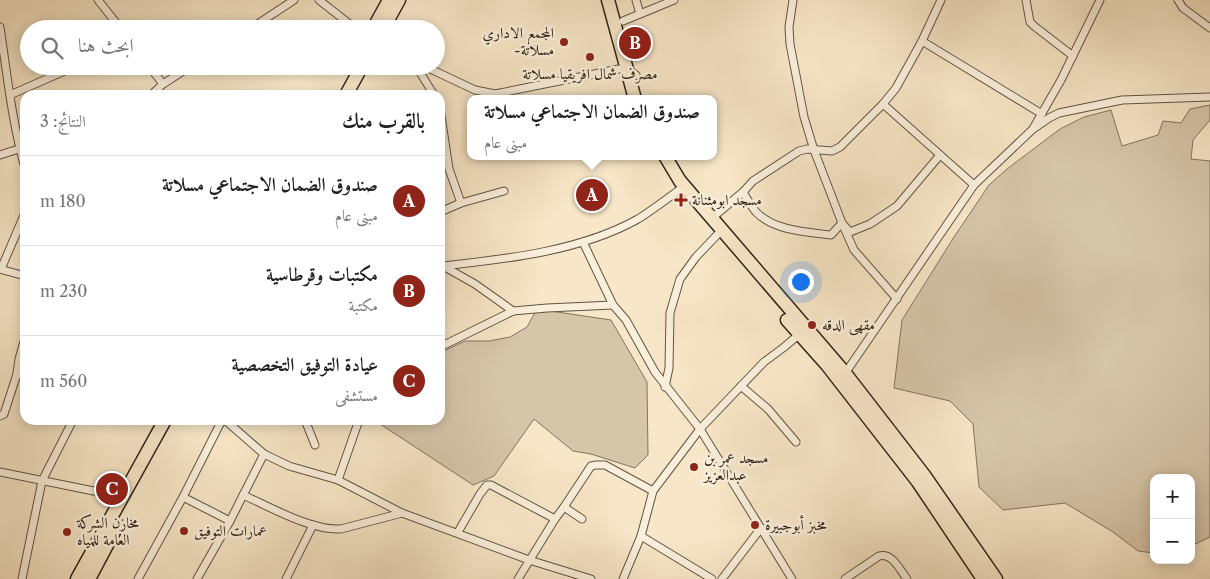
<!DOCTYPE html>
<html lang="ar">
<meta charset="utf-8">
<style>
body{margin:0;font-family:"Libre Caslon Text",Amiri,serif;background:#f2f2f2;color:#202124;direction:rtl}
.controls{position:absolute;right:15px;bottom:15px;display:grid;overflow:hidden;border-radius:10px;box-shadow:0 2px 12px #0003}
.controls button{width:45px;height:45px;display:grid;place-items:center;padding:0;border:0;border-bottom:1px solid #e0e0e0;background:#fff;color:#202124;font:25px sans-serif}
.you{position:absolute;left:800px;top:281px;width:18px;height:18px;margin:-12px;border:4px solid #fff;border-radius:50%;background:#1a73e8;box-shadow:0 0 0 8px #1a73e833}
.badge{display:grid;place-items:center;width:32px;height:32px;border-radius:50%;background:#8f2418;color:#fff;font-size:16px;font-weight:700}
.pin{position:absolute;translate:-50% -50%;border:2px solid #fff;box-shadow:0 1px 5px #0006}
.popup{position:absolute;left:467px;top:95px;width:250px;height:65px;box-sizing:border-box;display:grid;place-content:center;border-radius:10px;background:#fff;filter:drop-shadow(0 1px 4px #0005);font-size:16px;white-space:nowrap;color:#757577}
.popup b{font-size:19px;color:#202124}
.popup::after{content:'';position:absolute;left:50%;top:100%;margin-left:-10px;border:10px solid transparent;border-top-color:#fff}
.list{margin:0;padding:0;list-style:none}
h2{display:flex;justify-content:space-between;align-items:center;height:65px;margin:0;padding:0 20px;font-size:21px}
h2 small{font-size:16px;font-weight:400;color:#757577}
.list li{display:grid;grid-template-columns:32px 1fr auto;gap:15px;align-items:center;box-sizing:border-box;height:90px;padding:0 20px;border-top:1px solid #e0e0e0}
.list b{display:block;font-size:19px;white-space:nowrap}
.list p{margin:0;font-size:16px;white-space:nowrap;color:#757577}
.list em{font-size:16px;font-style:normal;color:#757577}
.icon{flex:none;width:28px;height:28px;fill:none;stroke:currentColor;stroke-width:2;stroke-linecap:round;stroke-linejoin:round}
.map{position:relative;flex:none;width:1210px;height:579px;overflow:hidden;direction:ltr}
.search{position:absolute;background:#fff;box-shadow:0 2px 12px #0003;left:20px;top:20px;width:425px;height:55px;display:flex;align-items:center;gap:12px;box-sizing:border-box;padding:0 18px;border-radius:28px;color:#757577;font-size:19px}
.panel{position:absolute;background:#fff;box-shadow:0 2px 12px #0003;left:20px;top:90px;width:425px;height:335px;border-radius:15px;direction:rtl}
.map>svg:first-child{display:block}
.green{fill:#d5c5a9;stroke:#827460}
.lines{fill:none;stroke-linecap:round;stroke-linejoin:round}
.street-casing{stroke:#615443;stroke-width:9}
.highway-casing{stroke:#2f2417;stroke-width:15}
.street{stroke:#faefdb;stroke-width:7}
.highway{stroke:#f7e6c7;stroke-width:12}
.poi-dot{fill:#8f2418;stroke:#faefdb;stroke-width:2}
.labels{text-anchor:middle;stroke-width:5;stroke-linejoin:round;paint-order:stroke}
.poi-label{font-size:15px;fill:#2f2417;stroke:#faefdb;text-anchor:start}
</style>
<div class="map">
<svg width="1210" height="579" viewBox="0 0 1210 579">
<rect width="100%" height="100%" fill="#f7e6c7"/>
<filter id="stains"><feTurbulence type="fractalNoise" baseFrequency=".004" numOctaves="4"/><feColorMatrix values="0 0 0 0 .2 0 0 0 0 .09 0 0 0 0 .02 0 0 0 .5 -.17"/></filter>
<radialGradient id="worn" r=".72"><stop offset=".6" stop-color="#630" stop-opacity="0"/><stop offset="1" stop-color="#630" stop-opacity=".3"/></radialGradient>
<g class="green">
<path d="M1210 105V120L1193 140 1191 159 1210 161V537L1191 546V478H1154V553L1138 551 1113 532 1065 503 1003 510 979 487 973 424 950 401 894 388 902 320 954 237 989 185 1007 169 1060 129 1084 117 1111 110 1122 146 1158 135 1163 121 1181 123 1190 109Z"/>
<path d="M537 309 611 320 647 382 648 455 635 468 591 454 573 451 534 419 494 476 473 485 374 420H440V353L465 341H489L510 337 527 327Z"/>
</g>
<g class="lines">
<defs>
<g id="street">
<path d="M98 0 121 29"/>
<path d="M319 0 356 29"/>
<path d="M636 0 640 14"/>
<path d="M793 0 789 27 790 44 804 117 814 150 842 223 854 250 897 299"/>
<path d="M1026 0 1030 22 1034 26 1073 56"/>
<path d="M1178 0 1183 8 1210 28"/>
<path d="M623 21 674 0"/>
<path d="M0 27C7 74 12 122 25 168"/>
<path d="M250 29 294 0"/>
<path d="M922 41 1042 114"/>
<path d="M149 66 163 84"/>
<path d="M416 66 434 95"/>
<path d="M424 66 475 90 495 94 619 69H628L636 75"/>
<path d="M10 95 76 66"/>
<path d="M151 95 163 84 191 66"/>
<path d="M883 104 974 185"/>
<path d="M440 109 449 169 461 203"/>
<path d="M1034 127 1061 80 1100 0"/>
<path d="M0 155 25 147"/>
<path d="M743 192C747 199 751 206 756 212 774 231 807 232 831 235L842 223 850 232 870 224 897 206 940 155"/>
<path d="M440 212 461 203 504 191"/>
<path d="M712 218 743 192 753 181 799 151 807 149 832 151 840 147 883 104 896 88 922 41 941 0"/>
<path d="M583 242 613 305 626 320 655 372 700 429 792 579"/>
<path d="M443 266C507 259 581 251 638 219 654 209 669 197 685 186"/>
<path d="M443 266 475 284 513 311 547 308 613 305"/>
<path d="M0 269 25 276"/>
<path d="M1 269 25 213"/>
<path d="M25 338 19 359 17 374 25 376"/>
<path d="M440 347 513 311"/>
<path d="M844 375 974 185 1033 129 1049 118 1059 113 1122 100 1210 97"/>
<path d="M741 386 768 409 796 442"/>
<path d="M665 387 669 368 670 313 680 279 696 257 717 235"/>
<path d="M0 416 4 414 17 374"/>
<path d="M225 420 264 454 289 466 338 480 402 513 529 560 591 579"/>
<path d="M305 420 315 445"/>
<path d="M0 472 123 497"/>
<path d="M338 480 359 420"/>
<path d="M243 495C270 507 312 531 341 529L402 513"/>
<path d="M183 497 230 521"/>
<path d="M564 507 582 519"/>
<path d="M458 532 480 494 487 485H491L555 519"/>
<path d="M641 536 712 579"/>
<path d="M22 579 42 481 73 420"/>
<path d="M138 579 183 497 222 420"/>
<path d="M197 579 230 521 264 454"/>
<path d="M286 579 313 525"/>
<path d="M518 579 555 519 564 507 591 466 596 465H605L653 491"/>
<path d="M623 579 641 536 653 491 700 429 764 362 783 348 802 332"/>
<path d="M722 579 761 528"/>
<path d="M845 579 879 556C892 552 900 570 907 579"/>
</g>
<g id="highway">
<path d="M608 0 635 99"/>
<path d="M373 29 389 0"/>
<path d="M383 29 399 0"/>
<path d="M346 95 362 66"/>
<path d="M665 156 680 181 845 373 924 475 996 579"/>
<path d="M787 320 827 365 918 482 983 579"/>
<path d="M77 579 165 420"/>
<path d="M89 579 116 528"/>
</g>
</defs>
<use href="#street" class="street-casing"/>
<use href="#highway" class="highway-casing"/>
<use href="#street" class="street"/>
<use href="#highway" class="highway"/>
</g>
<g class="poi-dot">
<circle cx="564" cy="42" r="5"/>
<circle cx="590" cy="57" r="5"/>
<path d="M678.5 192.5h5v5h5v5h-5v5h-5v-5h-5v-5h5z"/>
<circle cx="812" cy="325" r="5"/>
<circle cx="694" cy="467" r="5"/>
<circle cx="755" cy="525" r="5"/>
<circle cx="184" cy="531" r="5"/>
<circle cx="67" cy="532" r="5"/>
</g>
<g class="labels">
<g class="poi-label">
<text x="554" y="38" text-anchor="end">المجمع الاداري<tspan x="554" dy="17">-مسلاتة</tspan></text>
<text x="590" y="79" text-anchor="middle">مصرف شمال افريقيا مسلاتة</text>
<text x="692" y="205">مسجد ابومثنانة</text>
<text x="822" y="330">مقهى الدقه</text>
<text x="704" y="463">مسجد عمر بن<tspan x="704" dy="17">عبدالعزيز</tspan></text>
<text x="77" y="528">مخازن الشركة<tspan x="77" dy="17">العامة للمياه</tspan></text>
<text x="765" y="530">مخبز أبوجبيرة</text>
<text x="194" y="536">عمارات التوفيق</text>
</g>
</g>
<rect width="100%" height="100%" filter="url(#stains)"/>
<rect width="100%" height="100%" fill="url(#worn)"/>
</svg>
<div class="controls">
<button>+</button>
<button>−</button>
</div>
<div class="you"></div>
<div class="pin badge" style="left:592px;top:195px">A</div>
<div class="popup"><b>صندوق الضمان الاجتماعي مسلاتة</b>مبنى عام</div>
<div class="pin badge" style="left:635px;top:43px">B</div>
<div class="pin badge" style="left:112px;top:489px">C</div>
<div class="search"><svg class="icon" aria-label="search" viewBox="0 0 24 24"><circle cx="10" cy="10" r="6"/><path d="M15 15l6 6"/></svg>ابحث هنا</div>
<section class="panel">
<h2>بالقرب منك<small>النتائج: 3</small></h2>
<ul class="list">
<li><span class="badge">A</span><div><b>صندوق الضمان الاجتماعي مسلاتة</b><p>مبنى عام</p></div><em>180 m</em></li>
<li><span class="badge">B</span><div><b>مكتبات وقرطاسية</b><p>مكتبة</p></div><em>230 m</em></li>
<li><span class="badge">C</span><div><b>عيادة التوفيق التخصصية</b><p>مستشفى</p></div><em>560 m</em></li>
</ul>
</section>
</div>
